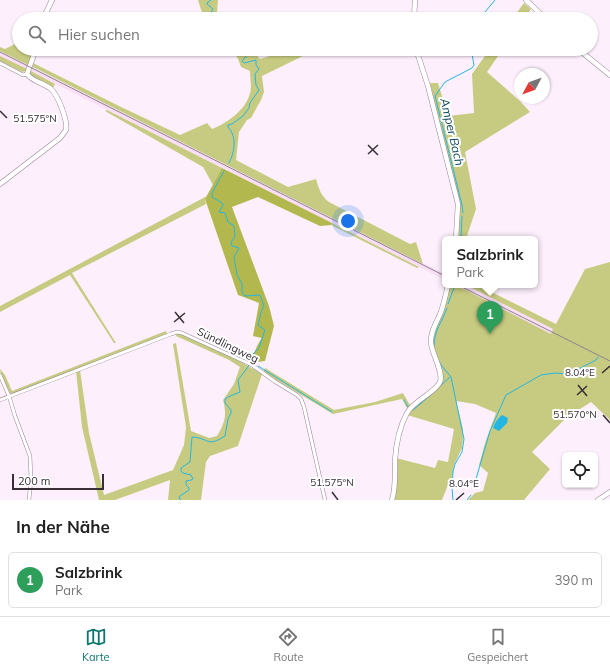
<!DOCTYPE html>
<html lang="de">
<meta charset="utf-8">
<style>
body{margin:0;font-family:Mulish,sans-serif;background:#f2f2f2;color:#222}
.controls{position:absolute;right:12px;bottom:12px;display:grid;overflow:hidden;border-radius:6px;box-shadow:0 1px 3px #0004}
.controls button{width:36px;height:36px;display:grid;place-items:center;padding:0;border:0;border-bottom:1px solid #e0e0e0;background:#fff;color:#222;font:20px sans-serif}
.compass{position:absolute;left:514px;top:68px;width:36px;height:36px;border-radius:50%;background:#fff;box-shadow:0 1px 3px #0004;rotate:229deg}
.scale{position:absolute;left:12px;bottom:10px;width:92px;box-sizing:border-box;padding-left:4px;border:2px solid #372e36;border-top:0;font-size:11px;line-height:14px;white-space:nowrap;color:#372e36;-webkit-text-stroke:3px #fff;paint-order:stroke}
.you{position:absolute;left:348px;top:221px;width:14px;height:14px;margin:-10px;border:3px solid #fff;border-radius:50%;background:#1a73e8;box-shadow:0 0 0 6px #1a73e833}
.badge{display:grid;place-items:center;width:26px;height:26px;border-radius:50%;background:#0f766e;color:#fff;font-size:13px;font-weight:700}
.pin{position:absolute;translate:-50% -33px;filter:drop-shadow(0 1px 2px #0008)}
.pin::after{content:'';position:absolute;top:21px;width:14px;height:12px;background:inherit;clip-path:polygon(0 0,100% 0,50% 100%)}
.popup{position:absolute;left:442px;top:236px;width:96px;height:52px;box-sizing:border-box;display:grid;place-content:center;border-radius:6px;background:#fff;filter:drop-shadow(0 1px 3px #0005);font-size:13px;white-space:nowrap;color:#767676}
.popup b{font-size:15px;color:#222}
.popup::after{content:'';position:absolute;left:50%;top:100%;margin-left:-8px;border:8px solid transparent;border-top-color:#fff}
.list{margin:0;padding:0;list-style:none}
h2{display:flex;justify-content:space-between;align-items:center;height:52px;margin:0;padding:0 16px;font-size:17px}
h2 small{font-size:13px;font-weight:400;color:#767676}
.list li{display:grid;grid-template-columns:26px 1fr auto;gap:12px;align-items:center;box-sizing:border-box;height:56px;margin:0 8px 8px;padding:0 8px;border:1px solid #e0e0e0;border-radius:6px}
.list b{display:block;font-size:15px;white-space:nowrap}
.list p{margin:0;font-size:13px;white-space:nowrap;color:#767676}
.list em{font-size:13px;font-style:normal;color:#767676}
.icon{flex:none;width:22px;height:22px;fill:none;stroke:currentColor;stroke-width:2;stroke-linecap:round;stroke-linejoin:round}
.map{position:relative;flex:none;width:610px;height:500px;overflow:hidden}
.search{position:absolute;background:#fff;box-shadow:0 1px 3px #0004;left:12px;right:12px;top:12px;height:44px;display:flex;align-items:center;gap:10px;box-sizing:border-box;padding:0 14px;border-radius:22px;color:#767676;font-size:15px}
.sheet{height:116px;background:#fff}
nav{display:flex;justify-content:space-around;align-items:center;box-sizing:border-box;height:56px;border-top:1px solid #e0e0e0;background:#fff;font-size:11px;color:#767676}
nav a{display:grid;justify-items:center;gap:2px}
nav .on{color:#0f766e}
.map>svg:first-child{display:block}
.built{fill:#fadef7}
.green{fill:#c7cb81}
.forest{fill:#b3b84e}
.water{fill:#24b6e2}
.lines{fill:none;stroke-linecap:round;stroke-linejoin:round}
.stream{stroke:#24b6e2;stroke-width:1}
.street-casing{stroke:#998497;stroke-width:4}
.secondary-casing{stroke:#998497;stroke-width:5.5}
.street{stroke:#fff;stroke-width:3}
.secondary{stroke:#fff;stroke-width:4.5}
.rail{stroke:#8d838c;stroke-width:1}
.ticks{fill:none;stroke:#372e36;stroke-width:1.5}
.labels{text-anchor:middle;stroke-width:4;stroke-linejoin:round;paint-order:stroke}
.street-label{font-size:11px;fill:#372e36;stroke:#fff}
.water-label{font-size:12px;font-style:italic;fill:#124a5d;stroke:#fff}
.ticks-label{font-size:10px;text-anchor:middle;fill:#372e36;stroke:#fff;stroke-width:4;stroke-linejoin:round;paint-order:stroke}
</style>
<div class="map">
<svg width="610" height="500" viewBox="0 0 610 500">
<rect width="100%" height="100%" fill="#fdf0fc"/>
<g class="built">
<path d="M0 51 445 274V280L0 56Z"/>
<path d="M457 285H466L610 357V364L474 295Z"/>
</g>
<g class="green">
<path d="M198 0H218L217 13 222 19H204Z"/>
<path d="M524 3 531 9 524 19H512Z"/>
<path d="M19 42V49H34L28 65 0 51V47L5 49Z"/>
<path d="M232 49H251L260 59 293 49H301L303 56 262 76 264 92 261 100 251 118 247 120 239 132 236 160 288 187 316 179C319 189 321 196 329 202L410 244 416 242 423 264 31 66 33 63 119 106 180 135 207 123 212 129C227 123 246 110 250 93 252 87 250 78 250 71L241 67 238 59Z"/>
<path d="M490 49H503L487 72 520 101 530 112 465 152 476 209 466 239H458L460 204 430 83H438L448 116 474 113 472 74Z"/>
<path d="M0 56 27 69 26 71 22 72 0 61Z"/>
<path d="M29 70 55 84 53 88 36 80 29 75Z"/>
<path d="M107 110 222 168 213 185 203 167 105 111Z"/>
<path d="M207 196 205 199 206 204 72 273 116 343H114L70 275 0 312V306Z"/>
<path d="M332 223 419 267 417 268 331 225Z"/>
<path d="M610 262V420L591 402 566 418 532 452 550 469 524 500H468L475 493 483 491 488 473 479 465 485 443 496 413 475 404 456 401 463 429V438L462 448 454 465 451 483 448 485 442 500H393L396 458 435 468 438 460 448 462 454 429 407 415 441 381 431 343 450 285H456L551 334 553 329 466 285H477L556 324 585 269Z"/>
<path d="M166 331 167 335 12 394 10 393C7 386 0 375 0 369L5 375 12 391Z"/>
<path d="M177 333 182 334 232 357 262 374 238 446 210 456 206 462 201 500H168L170 480 115 500H99L82 427 76 371 80 370 89 433 104 495 173 470 184 445 186 427 173 344 176 343 191 431 209 438 217 436C225 423 227 415 223 400L234 384 240 367 229 360 176 336Z"/>
<path d="M265 368 334 410 375 402 403 393 411 407 408 410 402 399 333 414 263 372Z"/>
</g>
<path class="forest" d="M222 168 332 223 331 225 320 226 258 197 232 207 269 306 274 326 265 361 249 363C253 357 258 342 262 338L253 336 259 303 238 295 205 199Z"/>
<path class="water" d="M502 415 508 418 507 423 499 431 493 428C495 422 498 418 502 415Z"/>
<g class="lines">
<g class="stream">
<path d="M480 18 495 0"/>
<path d="M208 19 206 18 207 15 210 14 213 9 207 4V3L211 0"/>
<path d="M229 163C235 151 237 137 228 127V125L232 124 243 116 249 108 250 103 259 90 256 85 255 74 259 69 256 65V60L244 63 242 61 249 53V52L239 51 240 49"/>
<path d="M463 213 462 205 435 96 445 82 472 68 474 65 471 49"/>
<path d="M461 239 462 216"/>
<path d="M448 304 455 285"/>
<path d="M434 346C434 330 442 323 447 308"/>
<path d="M439 361 441 365 451 377 464 439 462 452 455 464 453 472 452 488 453 500"/>
<path d="M258 366 332 412"/>
<path d="M439 387 450 377"/>
<path d="M404 400 408 407"/>
<path d="M412 409 413 410 433 393"/>
<path d="M476 479 490 431 506 395 541 375 555 373 569 374 596 360 598 357"/>
<path d="M181 500 179 498 180 496 189 490V488L186 485V481L191 480 193 479 191 475 183 473 181 471V468L190 462 192 437C210 438 206 448 225 436L228 419 231 413V410L225 403V399L228 397 240 392 238 380 248 367 252 355 259 348 265 330 258 325C260 319 260 312 264 306L260 295 245 296 242 292V284L237 275 234 257 239 248 232 246 231 242 235 237 234 226 228 222 225 213 219 212 223 205 222 203 212 197V193L224 171"/>
<path d="M467 500 471 495"/>
</g>
<defs>
<g id="street">
<path d="M0 63 23 75 27 74"/>
<path d="M0 375 9 396 15 416 30 456 31 479 29 500"/>
<path d="M0 400 171 334 177 332 182 333 252 365 274 381 297 395 301 399 304 407 325 500"/>
</g>
<g id="secondary">
<path d="M526 0 546 19"/>
<path d="M43 19 52 0"/>
<path d="M414 19 415 0"/>
<path d="M416 49 428 86 458 204 456 239"/>
<path d="M578 49 610 75"/>
<path d="M0 184 60 138 66 130C68 121 58 95 51 89 44 83 33 82 27 74L36 49"/>
<path d="M392 500C396 487 395 473 395 460 396 445 400 426 407 413 414 400 434 394 440 382 444 373 432 354 431 343 430 332 437 322 441 312 444 303 446 294 448 285"/>
<path d="M598 500 610 492"/>
</g>
</defs>
<use href="#street" class="street-casing"/>
<use href="#secondary" class="secondary-casing"/>
<use href="#street" class="street"/>
<use href="#secondary" class="secondary"/>
<g class="rail">
<path d="M0 52 445 276"/>
<path d="M458 285 610 361"/>
</g>
</g>
<path class="ticks" d="M0 111 7 118M368 145 378 155M368 154 378 145M175 312 184 323M174 322 185 313M602 373 610 366M578 385 587 396M577 395 587 386M603 415 610 423M332 492 338 500M456 500 464 493"/>
<g class="labels">
<g class="street-label">
<text transform="translate(228 345) rotate(26)" y="4">Sündlingweg</text>
</g>
<g class="water-label">
<text transform="translate(452 132) rotate(77)" y="4">Amper Bach</text>
</g>
</g>
<g class="ticks-label">
<text x="35" y="122">51.575°N</text>
<text x="580" y="376">8.04°E</text>
<text x="575" y="418">51.570°N</text>
<text x="332" y="486">51.575°N</text>
<text x="464" y="487">8.04°E</text>
</g>
</svg>
<div class="controls">
<button><svg class="icon" aria-label="locate" viewBox="0 0 24 24"><circle cx="12" cy="12" r="6"/><path d="M12 2v4M12 18v4M2 12h4M18 12h4"/></svg></button>
</div>
<svg class="compass" viewBox="-18 -18 36 36"><path d="M0-13l5 13h-10z" fill="#e53935"/><path d="M0 13l5-13h-10z" fill="#767676"/></svg>
<div class="scale">200 m</div>
<div class="you"></div>
<div class="pin badge" style="left:490px;top:334px;background:#2e9e5b">1</div>
<div class="popup"><b>Salzbrink</b>Park</div>
<div class="search"><svg class="icon" aria-label="search" viewBox="0 0 24 24"><circle cx="10" cy="10" r="6"/><path d="M15 15l6 6"/></svg>Hier suchen</div>
</div>
<section class="sheet">
<h2>In der Nähe<small></small></h2>
<ul class="list">
<li><span class="badge" style="background:#2e9e5b">1</span><div><b>Salzbrink</b><p>Park</p></div><em>390 m</em></li>
</ul>
</section>
<nav>
<a class="on"><svg class="icon" aria-label="map" viewBox="0 0 24 24"><path d="M3 6l6-2 6 2 6-2v14l-6 2-6-2-6 2zM9 4v14M15 6v14"/></svg>Karte</a>
<a><svg class="icon" aria-label="directions" viewBox="0 0 24 24"><path d="M12 3l9 9-9 9-9-9zM9 14v-3h6M13 9l2 2-2 2"/></svg>Route</a>
<a><svg class="icon" aria-label="saved" viewBox="0 0 24 24"><path d="M7 4h10v16l-5-4-5 4z"/></svg>Gespeichert</a>
</nav>
